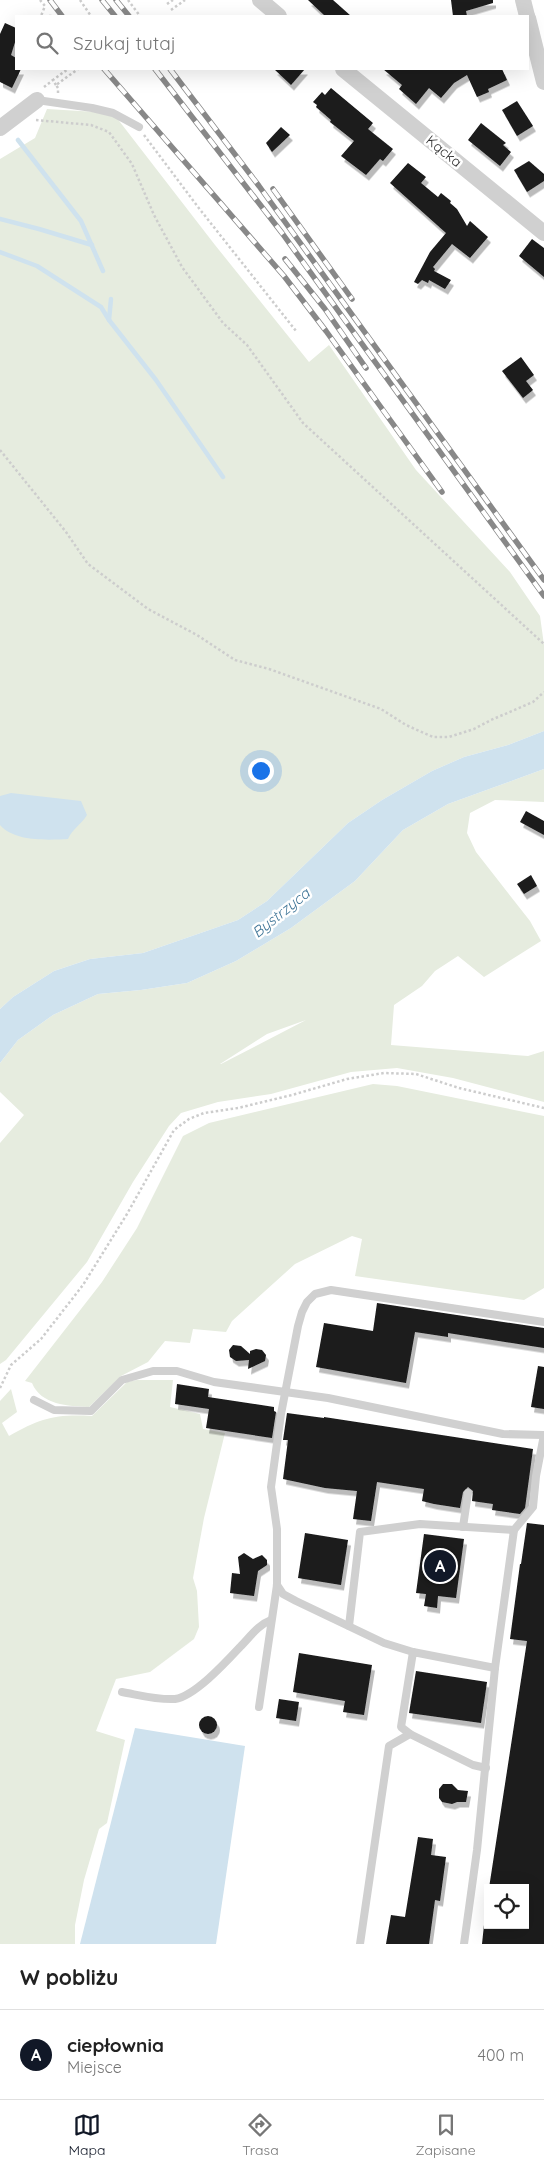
<!DOCTYPE html>
<html lang="pl">
<meta charset="utf-8">
<style>
body{margin:0;font-family:Quicksand,sans-serif;background:#f2f2f2;color:#222}
.controls{position:absolute;right:15px;bottom:15px;display:grid;overflow:hidden;border-radius:0px;box-shadow:0 5px 20px #0002}
.controls button{width:45px;height:45px;display:grid;place-items:center;padding:0;border:0;border-bottom:1px solid #e0e0e0;background:#fff;color:#222;font:25px sans-serif}
.you{position:absolute;left:260px;top:770px;width:18px;height:18px;margin:-12px;border:4px solid #fff;border-radius:50%;background:#1a73e8;box-shadow:0 0 0 8px #1a73e833}
.badge{display:grid;place-items:center;width:32px;height:32px;border-radius:50%;background:#111827;color:#fff;font-size:16px;font-weight:700}
.pin{position:absolute;translate:-50% -50%;border:2px solid #fff;box-shadow:0 1px 5px #0006}
.list{margin:0;padding:0;list-style:none}
h2{display:flex;justify-content:space-between;align-items:center;height:65px;margin:0;padding:0 20px;font-size:21px}
h2 small{font-size:16px;font-weight:400;color:#767676}
.list li{display:grid;grid-template-columns:32px 1fr auto;gap:15px;align-items:center;box-sizing:border-box;height:90px;padding:0 20px;border-top:1px solid #e0e0e0}
.list b{display:block;font-size:19px;white-space:nowrap}
.list p{margin:0;font-size:16px;white-space:nowrap;color:#767676}
.list em{font-size:16px;font-style:normal;color:#767676}
.icon{flex:none;width:28px;height:28px;fill:none;stroke:currentColor;stroke-width:2;stroke-linecap:round;stroke-linejoin:round}
.map{position:relative;flex:none;width:544px;height:1944px;overflow:hidden}
.search{position:absolute;background:#fff;box-shadow:0 5px 20px #0002;left:15px;right:15px;top:15px;height:55px;display:flex;align-items:center;gap:12px;box-sizing:border-box;padding:0 18px;border-radius:0px;color:#767676;font-size:19px}
.sheet{height:155px;background:#fff}
nav{display:flex;justify-content:space-around;align-items:center;box-sizing:border-box;height:70px;border-top:1px solid #e0e0e0;background:#fff;font-size:14px;color:#767676}
nav a{display:grid;justify-items:center;gap:2px}
nav .on{color:#111827}
.map>svg:first-child{display:block}
.green{fill:#e6ecdf;fill-rule:evenodd}
.water{fill:#cfe2ee}
.lines{fill:none;stroke-linecap:round;stroke-linejoin:round}
.stream{stroke:#cfe2ee;stroke-width:4.5}
.building{fill:#1a1a1a;filter:url(#shadow)}
.path{stroke:#cdcdcd;stroke-width:2.5;stroke-dasharray:2.5 2.5;stroke-linecap:butt}
.lane{stroke:#d0d0d0;stroke-width:8}
.street{stroke:#d0d0d0;stroke-width:16}
.rail-casing{stroke:#888;stroke-width:5.5}
.rail{stroke:#fff;stroke-width:4;stroke-dasharray:11;stroke-linecap:butt}
.labels{text-anchor:middle;stroke-width:5;stroke-linejoin:round;paint-order:stroke}
.street-label{font-size:14px;fill:#333;stroke:#fff}
.water-label{font-size:15px;font-style:italic;fill:#3f7597;stroke:#fff}
</style>
<div class="map">
<svg width="544" height="1944" viewBox="0 0 544 1944">
<defs>
<filter id="shadow"><feDropShadow dx="3" dy="5.5" stdDeviation="0" flood-color="#0004"/></filter>
</defs>
<rect width="100%" height="100%" fill="#fff"/>
<g class="green">
<path d="M47 109 113 113 215 245 309 362 329 345 416 470 510 572 540 616 544 645V731L508 745 464 757 432 771 382 800 348 823 267 901 238 920 143 953 90 959 54 971 13 997 0 1009V159L35 138Z"/>
<path d="M544 769V802L495 800 470 813 467 833 476 852 530 921 541 941 484 977 458 956 435 971 422 986 394 1005 391 1045 528 1056 544 1051V1102L453 1078 397 1068 351 1072 271 1094 218 1102 181 1113 169 1126 133 1182 87 1262 6 1360 0 1364V1143L24 1115 0 1092V1063L18 1040 53 1015 98 994 141 990 187 983 236 961 291 928 355 881 403 830 448 804ZM306 1020 221 1064H220L267 1034Z"/>
<path d="M373 1084 397 1086 544 1116V1288L524 1300 355 1276 362 1239 352 1236 295 1264 232 1321 226 1332 193 1329 190 1343 165 1341 148 1362 121 1376 89 1407C68 1406 41 1405 32 1383L25 1381 102 1282 137 1228 183 1136 209 1123Z"/>
<path d="M137 1380H173L170 1407 200 1414 203 1429 225 1433 204 1518 193 1578 197 1591 199 1627 194 1639 150 1672 116 1679 96 1731 125 1740 107 1823 99 1829 84 1880 75 1925V1944H0V1401L11 1389 17 1412 2 1423 9 1436C41 1418 55 1414 92 1416L127 1382Z"/>
</g>
<g class="water">
<path d="M544 731V769L448 804 403 830 355 881 291 928 236 961 187 983 141 990 98 994 53 1015 18 1040 0 1063V1009L13 997 54 971 90 959 143 953 238 920 267 901 348 823 382 800 432 771 464 757 508 745Z"/>
<path d="M11 793 81 801 87 815C81 825 72 829 68 839 48 840 15 842 0 825V796Z"/>
<path d="M135 1728 245 1746 216 1944H80Z"/>
</g>
<g class="lines">
<g class="stream">
<path d="M18 140 81 221 103 271"/>
<path d="M0 219 39 229 92 245"/>
<path d="M0 252 37 266 101 307 109 320 156 380 223 477"/>
<path d="M109 320 111 299"/>
</g>
</g>
<g class="building">
<path d="M308 0H333L351 16H325Z"/>
<path d="M451 0H493V3L466 11 467 16H453Z"/>
<path d="M5 23 16 28V39L11 55 16 58V69H21L12 88 0 82V34Z"/>
<path d="M274 69H305L291 85Z"/>
<path d="M383 69H502L507 80 488 89 489 92 477 97 467 75 454 83 441 98 429 88 416 104 399 89 402 85Z"/>
<path d="M331 88 373 123 368 129 393 149 383 161 380 159 366 175 341 156 354 141 330 122 331 120 316 107 317 105 313 102 322 92 325 95Z"/>
<path d="M517 101 533 126 517 136 502 110Z"/>
<path d="M481 123 506 143 503 145 511 152 500 166 468 140Z"/>
<path d="M281 127 290 135 272 152 266 143Z"/>
<path d="M529 161 544 174V181L527 192 514 170Z"/>
<path d="M408 163 426 177 421 183 438 197 441 193 451 201 450 203 457 209 467 226 470 221 488 237 470 258 452 244 433 267 435 269 434 271 451 280 445 289 429 280 428 283 422 280 418 284 414 282 430 252 446 233 390 183Z"/>
<path d="M532 239 544 248V277L519 256Z"/>
<path d="M521 357 534 375 526 381 533 390 523 398 502 371Z"/>
<path d="M526 811 544 821V835L520 822Z"/>
<path d="M531 875 537 886 524 894 517 884Z"/>
<path d="M377 1303 544 1328V1348L448 1333V1337L415 1332 406 1383 316 1367 324 1323 373 1331Z"/>
<path d="M233 1345 241 1346 250 1354V1351L256 1349 262 1350 266 1355 265 1361 248 1369 249 1360 236 1361 230 1357 229 1350Z"/>
<path d="M538 1366 544 1367V1409L531 1407Z"/>
<path d="M177 1384 209 1389 208 1397 274 1407V1411L276 1412 272 1438 206 1428 209 1409 175 1404Z"/>
<path d="M287 1413 324 1418V1417L533 1449 525 1508 520 1514 492 1510 493 1504 472 1501 473 1491 468 1487 463 1492 460 1508 434 1504 422 1501 424 1489 377 1482 371 1521 353 1519 357 1491 325 1488 283 1479 288 1440H283Z"/>
<path d="M527 1523 544 1525V1944H482L484 1925H525V1888H489L527 1641 510 1639 520 1564H521Z"/>
<path d="M305 1533 348 1540 341 1585 298 1578Z"/>
<path d="M424 1534 464 1539 456 1598 438 1596 437 1608 424 1606 426 1594 416 1593Z"/>
<path d="M244 1553 253 1559 262 1555 267 1560V1565L258 1571 254 1596 230 1593 232 1573 240 1574 238 1557Z"/>
<path d="M299 1653 372 1665 364 1715 343 1712 345 1701 293 1692Z"/>
<path d="M416 1671 487 1682 481 1723 409 1713Z"/>
<path d="M279 1699 299 1702 296 1721 276 1718Z"/>
<circle cx="208" cy="1725" r="9"/>
<path d="M443 1784H452L458 1790 468 1791 466 1802H457L452 1804 442 1802 439 1798V1789Z"/>
<path d="M418 1837 433 1839 431 1855 446 1857 440 1901 435 1900 429 1944H386L391 1915 405 1917Z"/>
</g>
<g class="lines">
<g class="path">
<path d="M40 0 45 6 41 16"/>
<path d="M80 0 91 16"/>
<path d="M128 0 140 16"/>
<path d="M167 4 173 0"/>
<path d="M171 10 185 0"/>
<path d="M49 16H52"/>
<path d="M56 85 53 80 68 69"/>
<path d="M44 87 53 80"/>
<path d="M58 93V88L56 85 78 69"/>
<path d="M36 120 91 125 109 132 132 164 154 215 182 267 223 323 247 345 303 423 544 644"/>
<path d="M144 135 198 207 296 331"/>
<path d="M0 450 66 532 88 564 148 609 197 635 235 660 269 669 381 709 406 725 433 737H449L474 729 491 720 533 702 544 692"/>
<path d="M0 1388 11 1365 41 1339 83 1285 127 1214 174 1130 189 1119 204 1113 238 1108 292 1095 347 1079 384 1073 416 1074 459 1088 544 1108"/>
</g>
<g class="lane">
<path d="M37 100 92 108 113 113 139 127"/>
<path d="M34 1400 54 1410 91 1411 122 1380 153 1371H177L214 1382 328 1398 503 1434 543 1435"/>
<path d="M463 1527 468 1493"/>
<path d="M277 1585 283 1594 296 1601 384 1643 413 1652"/>
<path d="M349 1626 360 1532 420 1524 514 1530"/>
<path d="M122 1692C139 1695 157 1700 175 1699 195 1696 226 1662 240 1647 250 1637 258 1625 271 1620"/>
<path d="M259 1707 277 1585V1529L271 1487 281 1414 298 1326 302 1312 307 1302 315 1294 331 1290 544 1322"/>
<path d="M410 1734 401 1727 413 1652 495 1668"/>
<path d="M360 1944 389 1746 410 1734 473 1765 486 1768"/>
<path d="M464 1944 477 1850 495 1668 514 1530 533 1507 536 1476 544 1435"/>
</g>
<g class="street">
<path d="M260 0 279 16"/>
<path d="M523 0 527 16"/>
<path d="M528 18 544 82"/>
<path d="M343 69 544 233"/>
<path d="M0 128 37 100"/>
</g>
<defs>
<g id="rail">
<path d="M50 0 62 16"/>
<path d="M102 0 115 16"/>
<path d="M116 0 129 16"/>
<path d="M104 69 284 276 326 331 442 492"/>
<path d="M155 69 282 233 544 596"/>
<path d="M170 69 259 186 544 580"/>
<path d="M273 189 352 299"/>
<path d="M285 259 325 309 366 368"/>
</g>
</defs>
<use href="#rail" class="rail-casing"/>
<use href="#rail" class="rail"/>
</g>
<g class="labels">
<g class="street-label">
<text transform="translate(444 151) rotate(39)" y="5">Kącka</text>
</g>
<g class="water-label">
<text transform="translate(281 913) rotate(-39)" y="5">Bystrzyca</text>
</g>
</g>
</svg>
<div class="controls">
<button><svg class="icon" aria-label="locate" viewBox="0 0 24 24"><circle cx="12" cy="12" r="6"/><path d="M12 2v4M12 18v4M2 12h4M18 12h4"/></svg></button>
</div>
<div class="you"></div>
<div class="pin badge" style="left:440px;top:1566px">A</div>
<div class="search"><svg class="icon" aria-label="search" viewBox="0 0 24 24"><circle cx="10" cy="10" r="6"/><path d="M15 15l6 6"/></svg>Szukaj tutaj</div>
</div>
<section class="sheet">
<h2>W pobliżu<small></small></h2>
<ul class="list">
<li><span class="badge">A</span><div><b>ciepłownia</b><p>Miejsce</p></div><em>400 m</em></li>
</ul>
</section>
<nav>
<a class="on"><svg class="icon" aria-label="map" viewBox="0 0 24 24"><path d="M3 6l6-2 6 2 6-2v14l-6 2-6-2-6 2zM9 4v14M15 6v14"/></svg>Mapa</a>
<a><svg class="icon" aria-label="directions" viewBox="0 0 24 24"><path d="M12 3l9 9-9 9-9-9zM9 14v-3h6M13 9l2 2-2 2"/></svg>Trasa</a>
<a><svg class="icon" aria-label="saved" viewBox="0 0 24 24"><path d="M7 4h10v16l-5-4-5 4z"/></svg>Zapisane</a>
</nav>
